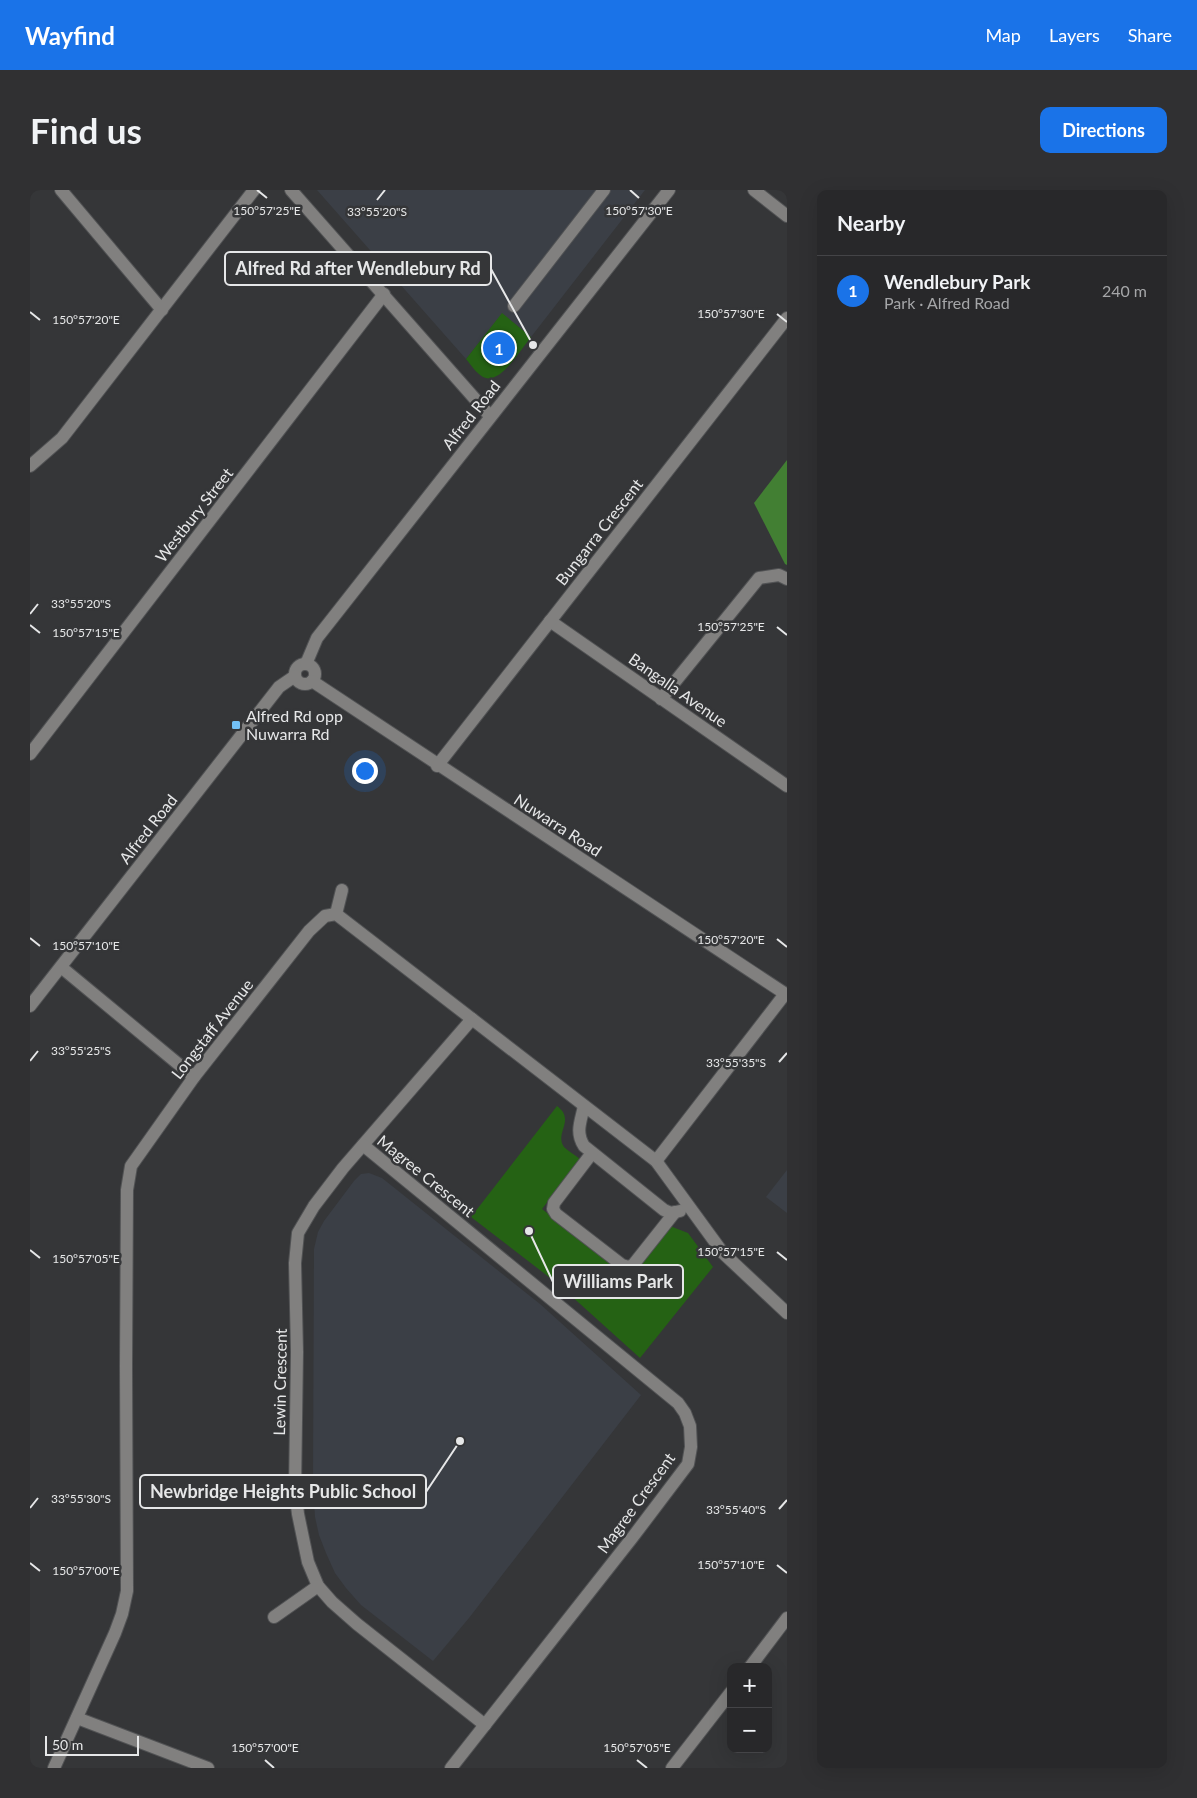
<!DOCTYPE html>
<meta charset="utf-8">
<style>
body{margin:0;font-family:Lato,sans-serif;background:#303032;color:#f1f3f6}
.controls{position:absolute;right:15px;bottom:15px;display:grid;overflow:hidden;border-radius:10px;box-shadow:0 5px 20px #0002}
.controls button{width:45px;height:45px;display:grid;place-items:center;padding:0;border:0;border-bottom:1px solid #444447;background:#28282a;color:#f1f3f6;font:25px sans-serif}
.scale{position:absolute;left:15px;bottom:12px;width:94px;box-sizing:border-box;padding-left:5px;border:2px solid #e6e7e8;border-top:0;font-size:14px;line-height:18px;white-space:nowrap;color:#e6e7e8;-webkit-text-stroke:4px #353638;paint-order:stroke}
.you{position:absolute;left:334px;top:580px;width:18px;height:18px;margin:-12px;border:4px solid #fff;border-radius:50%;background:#1a73e8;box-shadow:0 0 0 8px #1a73e833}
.badge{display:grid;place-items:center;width:32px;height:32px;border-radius:50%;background:#1a73e8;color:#fff;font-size:16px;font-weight:700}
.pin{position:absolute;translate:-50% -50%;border:2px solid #fff;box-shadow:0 1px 5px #0006}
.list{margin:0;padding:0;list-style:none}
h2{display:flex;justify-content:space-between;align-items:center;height:65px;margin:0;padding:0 20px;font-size:21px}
h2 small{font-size:16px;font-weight:400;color:#a5a6a8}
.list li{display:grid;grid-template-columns:32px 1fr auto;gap:15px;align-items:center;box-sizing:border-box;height:70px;padding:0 20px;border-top:1px solid #444447}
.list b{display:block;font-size:19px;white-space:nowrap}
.list p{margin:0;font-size:16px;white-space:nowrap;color:#a5a6a8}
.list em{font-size:16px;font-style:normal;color:#a5a6a8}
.map{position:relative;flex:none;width:757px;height:1578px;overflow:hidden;border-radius:10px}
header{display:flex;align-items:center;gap:30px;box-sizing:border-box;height:70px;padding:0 25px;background:#1a73e8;color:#fff}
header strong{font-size:24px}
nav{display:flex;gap:28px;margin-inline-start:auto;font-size:18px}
.intro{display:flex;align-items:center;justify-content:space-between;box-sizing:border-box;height:120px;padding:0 30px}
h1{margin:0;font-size:35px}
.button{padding:12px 22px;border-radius:10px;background:#1a73e8;color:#fff;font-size:18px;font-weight:700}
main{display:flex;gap:30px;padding:0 30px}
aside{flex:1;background:#28282a;border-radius:10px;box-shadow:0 5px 20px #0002}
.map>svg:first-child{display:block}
.built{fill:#3b3f46}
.green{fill:#256214}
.forest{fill:#427f33}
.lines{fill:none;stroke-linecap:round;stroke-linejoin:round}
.minor-casing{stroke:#515254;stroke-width:14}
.minor{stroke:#81807f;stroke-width:12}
.ticks{fill:none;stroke:#e6e7e8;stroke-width:2}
.poi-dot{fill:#73c1f5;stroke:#353638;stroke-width:2}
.labels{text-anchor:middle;stroke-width:5;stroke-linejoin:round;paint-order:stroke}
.street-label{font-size:16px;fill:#e6e7e8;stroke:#353638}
.poi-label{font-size:16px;fill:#e6e7e8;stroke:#353638;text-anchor:start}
.ticks-label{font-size:12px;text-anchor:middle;fill:#e6e7e8;stroke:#353638;stroke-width:5;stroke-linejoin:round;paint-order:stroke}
.leader{fill:none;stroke:#e6e7e8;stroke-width:2}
.callout-dot{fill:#e6e7e8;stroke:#353638;stroke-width:2}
.callout{fill:#353638;stroke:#e6e7e8;stroke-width:2}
.callout-label{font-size:18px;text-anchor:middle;font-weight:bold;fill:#e6e7e8}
</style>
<header>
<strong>Wayfind</strong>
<nav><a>Map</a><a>Layers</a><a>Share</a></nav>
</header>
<div class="intro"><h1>Find us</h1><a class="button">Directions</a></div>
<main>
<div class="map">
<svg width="757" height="1578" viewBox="0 0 757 1578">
<rect width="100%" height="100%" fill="#353638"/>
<g class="built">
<path d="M287 0H615L501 147 472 124 436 169Z"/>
<path d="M757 980V1023L736 1007Z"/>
<path d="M339 983 352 988 510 1114 611 1205 439 1428 403 1471 331 1415 316 1398 305 1383 296 1363 289 1345 285 1327 283 1297 284 1059 288 1042 294 1031 324 991 331 984Z"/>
</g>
<g class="green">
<path d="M472 123 501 147C491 159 470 196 453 187 446 183 441 175 436 169Z"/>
<path d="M527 916C546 930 524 943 534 957 538 961 545 965 550 969L512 1019 596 1084 601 1085 605 1082 640 1036 658 1043 683 1077 610 1168 528 1094 441 1027Z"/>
</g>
<path class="forest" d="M757 270V375L755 374 724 313Z"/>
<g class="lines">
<defs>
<g id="minor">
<path d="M31 0 132 120"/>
<path d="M261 0 460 226"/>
<path d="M724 0 757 26"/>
<path d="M484 116 574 0"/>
<path d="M0 276 32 248 224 0"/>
<path d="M520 431 757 596"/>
<circle cx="275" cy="484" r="10"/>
<path d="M276 474 287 448 639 0"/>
<path d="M282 491 757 805"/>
<path d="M631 509 729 388 749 385 757 389"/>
<path d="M0 564 354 104"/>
<path d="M407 576 757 128"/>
<path d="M306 724 312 700"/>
<path d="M31 777 164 887"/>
<path d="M0 816 249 497 265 486"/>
<path d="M442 829 313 978 284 1016 268 1043 265 1073 267 1162 265 1299 268 1324 278 1372 288 1396 302 1412 327 1434 455 1535"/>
<path d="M554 916C551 931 545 942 554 956L634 1020 641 1023 650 1021"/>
<path d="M333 955 648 1213 655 1223 660 1236 661 1257 658 1274 602 1348 421 1578"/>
<path d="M562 963 524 1013 523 1019 526 1024 592 1075 598 1077 603 1075 645 1022"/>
<path d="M626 971 755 804"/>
<path d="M244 1427 288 1396"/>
<path d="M720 1477 757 1428"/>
<path d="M47 1528 178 1578"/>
<path d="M24 1578 85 1443 92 1424 97 1401 96 1176 97 1000 101 976 164 887 279 741 295 726 306 724 626 971 693 1063 757 1123"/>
<path d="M642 1578 701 1502"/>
</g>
</defs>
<use href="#minor" class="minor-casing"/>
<use href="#minor" class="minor"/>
</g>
<path class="ticks" d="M227 0 237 8M600 0 609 8M347 10 355 0M0 122 10 130M747 124 757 132M0 424 8 414M0 435 10 443M747 437 757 445M0 748 10 756M747 749 757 757M0 871 8 861M749 872 757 863M0 1060 10 1068M747 1062 757 1070M0 1318 8 1308M749 1319 757 1310M0 1373 10 1381M747 1375 757 1383M235 1570 244 1578M607 1570 617 1578"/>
<rect class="poi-dot" x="201" y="530" width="10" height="10" rx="2.5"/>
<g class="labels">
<g class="street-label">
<text transform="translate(441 225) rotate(-52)" y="6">Alfred Road</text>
<text transform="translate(164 325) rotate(-52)" y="6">Westbury Street</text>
<text transform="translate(569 342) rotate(-52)" y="6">Bungarra Crescent</text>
<text transform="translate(648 500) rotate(35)" y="6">Bangalla Avenue</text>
<text transform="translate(528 635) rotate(33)" y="6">Nuwarra Road</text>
<text transform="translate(118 639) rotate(-52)" y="6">Alfred Road</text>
<text transform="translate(182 839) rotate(-52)" y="6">Longstaff Avenue</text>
<text transform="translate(396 986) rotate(39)" y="6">Magree Crescent</text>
<text transform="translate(250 1192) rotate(-89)" y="6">Lewin Crescent</text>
<text transform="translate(606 1313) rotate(-54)" y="6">Magree Crescent</text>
</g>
<g class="poi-label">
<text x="216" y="532">Alfred Rd opp<tspan x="216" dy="18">Nuwarra Rd</tspan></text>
</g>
</g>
<g class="ticks-label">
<text x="609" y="25">150°57'30"E</text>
<text x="237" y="25">150°57'25"E</text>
<text x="347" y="26">33°55'20"S</text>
<text x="701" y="128">150°57'30"E</text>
<text x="56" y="134">150°57'20"E</text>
<text x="51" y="418">33°55'20"S</text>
<text x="701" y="441">150°57'25"E</text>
<text x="56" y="447">150°57'15"E</text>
<text x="701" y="754">150°57'20"E</text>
<text x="56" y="760">150°57'10"E</text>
<text x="51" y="865">33°55'25"S</text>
<text x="706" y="877">33°55'35"S</text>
<text x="701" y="1066">150°57'15"E</text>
<text x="56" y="1073">150°57'05"E</text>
<text x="51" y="1313">33°55'30"S</text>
<text x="706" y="1324">33°55'40"S</text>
<text x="701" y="1379">150°57'10"E</text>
<text x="56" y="1385">150°57'00"E</text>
<text x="235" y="1562">150°57'00"E</text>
<text x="607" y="1562">150°57'05"E</text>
</g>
<path class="leader" d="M503 155L461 79M499 1041L523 1092M430 1251L396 1302"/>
<g class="callout-dot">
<circle cx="503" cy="155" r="5"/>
<circle cx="499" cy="1041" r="5"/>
<circle cx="430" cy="1251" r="5"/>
</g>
<g class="callout">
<rect x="195" y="62" width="266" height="33" rx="5"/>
<rect x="523" y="1075" width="130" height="33" rx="5"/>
<rect x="110" y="1285" width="286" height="33" rx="5"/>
</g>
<g class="callout-label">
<text x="328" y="85">Alfred Rd after Wendlebury Rd</text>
<text x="588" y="1098">Williams Park</text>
<text x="253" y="1308">Newbridge Heights Public School</text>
</g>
</svg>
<div class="controls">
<button>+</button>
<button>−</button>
</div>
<div class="scale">50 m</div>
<div class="you"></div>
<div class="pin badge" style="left:469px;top:158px">1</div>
</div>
<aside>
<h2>Nearby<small></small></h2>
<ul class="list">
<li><span class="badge">1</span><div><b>Wendlebury Park</b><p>Park · Alfred Road</p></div><em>240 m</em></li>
</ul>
</aside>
</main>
